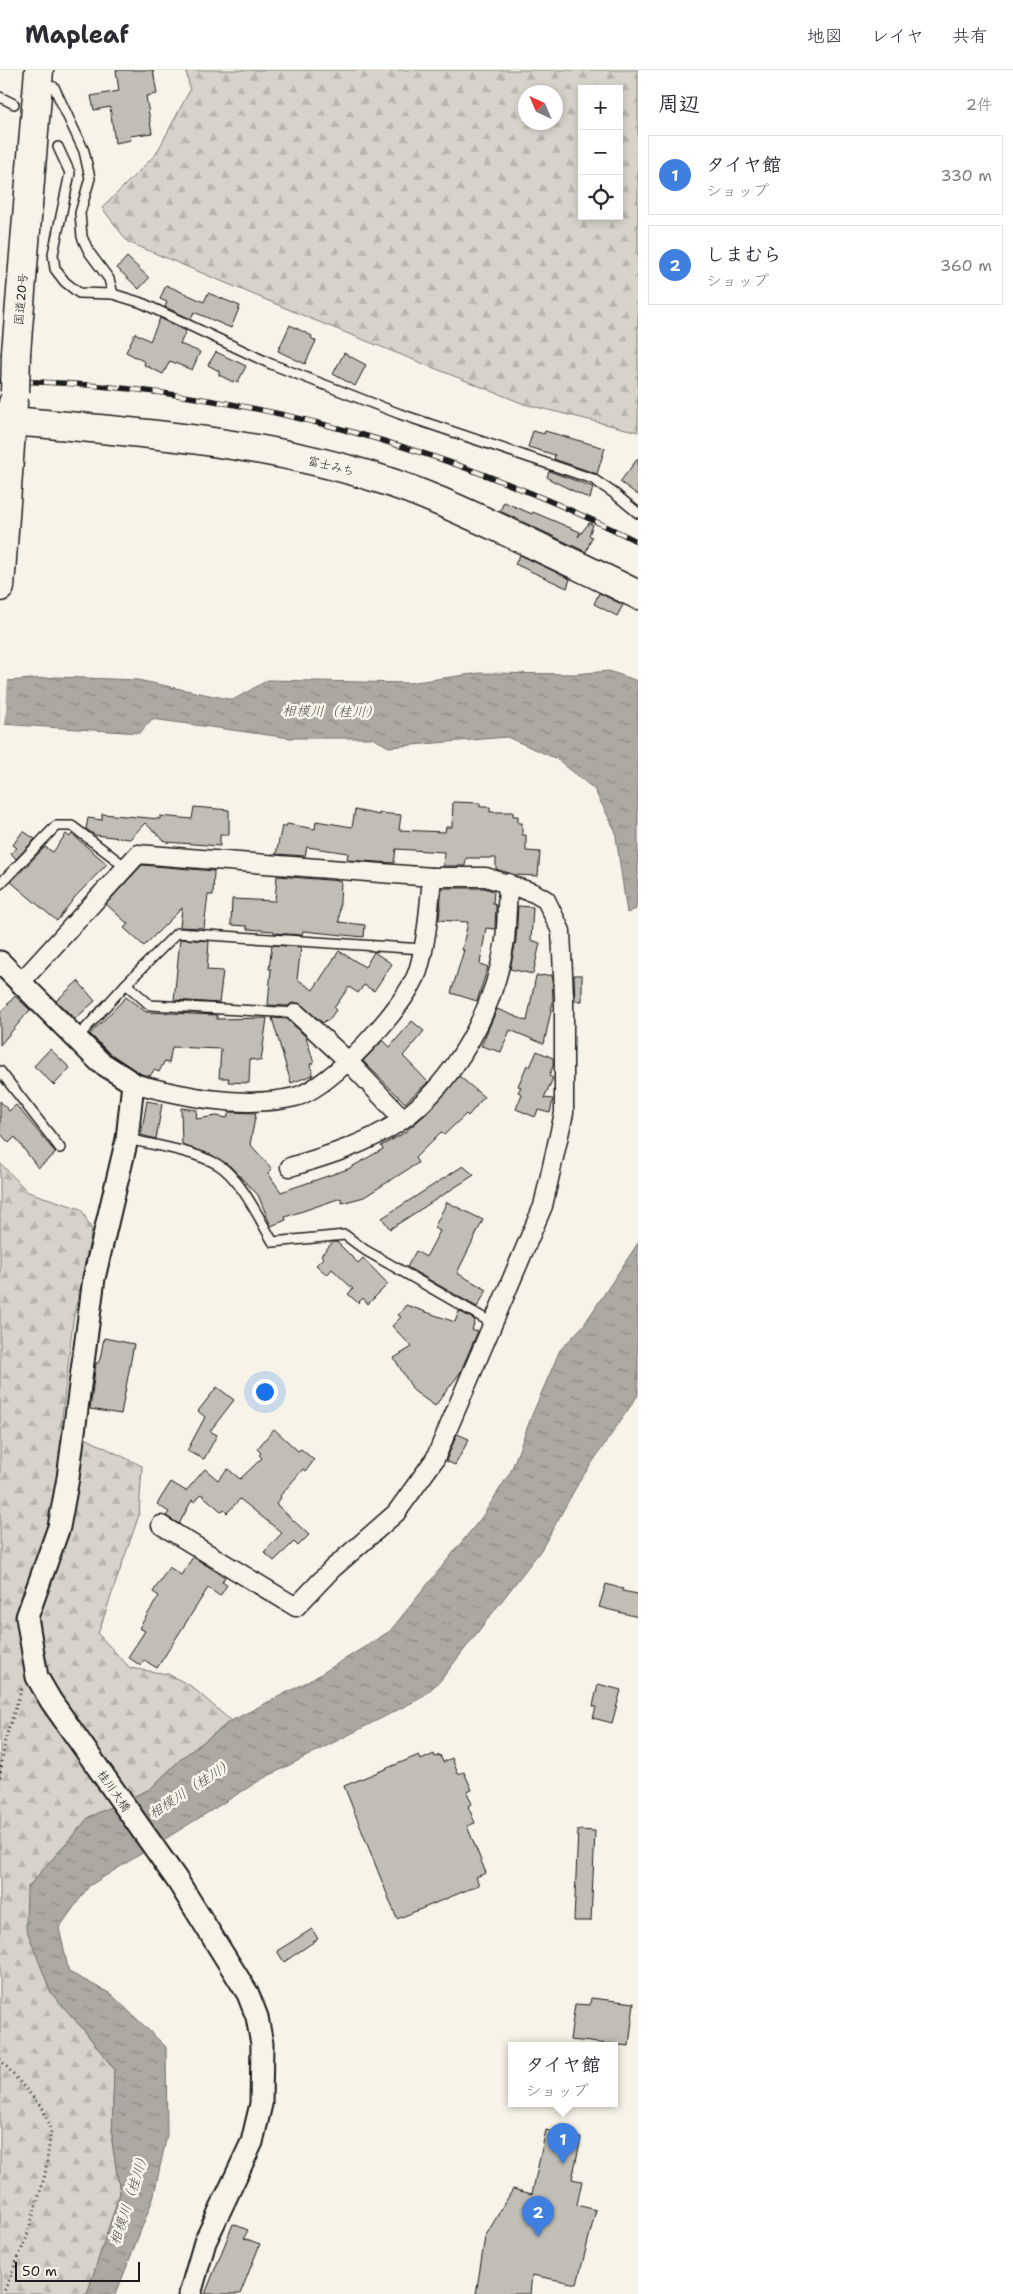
<!DOCTYPE html>
<html lang="ja">
<meta charset="utf-8">
<style>
body{margin:0;font-family:"Shantell Sans","Klee One",sans-serif;background:#f2f2f3;color:#2b2b33}
.controls{position:absolute;right:15px;top:15px;display:grid;overflow:hidden;border-radius:0px;box-shadow:0 2px 8px #0003}
.controls button{width:45px;height:45px;display:grid;place-items:center;padding:0;border:0;border-bottom:1px solid #e1e1e2;background:#fff;color:#2b2b33;font:25px sans-serif}
.compass{position:absolute;left:518px;top:15px;width:45px;height:45px;border-radius:50%;background:#fff;box-shadow:0 2px 8px #0003;rotate:316deg}
.scale{position:absolute;left:15px;bottom:12px;width:125px;box-sizing:border-box;padding-left:5px;border:2px solid #1c1c1c;border-top:0;font-size:14px;line-height:18px;white-space:nowrap;color:#1c1c1c;-webkit-text-stroke:4px #f7f3e8;paint-order:stroke}
.you{position:absolute;left:264px;top:1321px;width:18px;height:18px;margin:-12px;border:4px solid #fff;border-radius:50%;background:#1a73e8;box-shadow:0 0 0 8px #1a73e833}
.badge{display:grid;place-items:center;width:32px;height:32px;border-radius:50%;background:#db2777;color:#fff;font-size:16px;font-weight:700}
.pin{position:absolute;translate:-50% -41px;filter:drop-shadow(0 1px 2px #0008)}
.pin::after{content:'';position:absolute;top:26px;width:18px;height:15px;background:inherit;clip-path:polygon(0 0,100% 0,50% 100%)}
.popup{position:absolute;left:508px;top:1972px;width:110px;height:65px;box-sizing:border-box;display:grid;place-content:center;border-radius:0px;background:#fff;filter:drop-shadow(0 1px 4px #0005);font-size:16px;white-space:nowrap;color:#7c7c81}
.popup b{font-size:19px;color:#2b2b33}
.popup::after{content:'';position:absolute;left:50%;top:100%;margin-left:-10px;border:10px solid transparent;border-top-color:#fff}
.list{margin:0;padding:0;list-style:none}
h2{display:flex;justify-content:space-between;align-items:center;height:65px;margin:0;padding:0 20px;font-size:21px}
h2 small{font-size:16px;font-weight:400;color:#7c7c81}
.list li{display:grid;grid-template-columns:32px 1fr auto;gap:15px;align-items:center;box-sizing:border-box;height:80px;margin:0 10px 10px;padding:0 10px;border:1px solid #e1e1e2;border-radius:0px}
.list b{display:block;font-size:19px;white-space:nowrap}
.list p{margin:0;font-size:16px;white-space:nowrap;color:#7c7c81}
.list em{font-size:16px;font-style:normal;color:#7c7c81}
.icon{flex:none;width:28px;height:28px;fill:none;stroke:currentColor;stroke-width:2;stroke-linecap:round;stroke-linejoin:round}
.map{position:relative;flex:none;width:638px;height:2224px;overflow:hidden}
header{display:flex;align-items:center;gap:30px;box-sizing:border-box;height:70px;padding:0 25px;background:#fff;border-bottom:1px solid #e1e1e2}
header strong{font-size:24px}
nav{display:flex;gap:28px;margin-inline-start:auto;font-size:18px}
main{display:flex}
aside{flex:1;background:#fff}
.map>svg:first-child{display:block}
.forest{fill:url(#forest-firs);stroke:#7a7874;fill-rule:evenodd}
.water{fill:url(#water-ripples);stroke:#72716c}
.pier{fill:#f7f3e8}
.building{fill:#c0beb5;stroke:#1c1c1c}
.lines{fill:none;stroke-linecap:round;stroke-linejoin:round}
.service-casing{stroke:#1c1c1c;stroke-width:12}
.minor-casing{stroke:#1c1c1c;stroke-width:21}
.tertiary-casing{stroke:#1c1c1c;stroke-width:25}
.trunk-casing{stroke:#1c1c1c;stroke-width:31}
.path{stroke:#1c1c1c;stroke-width:3;stroke-dasharray:1 4;stroke-linecap:butt}
.service{stroke:#f7f3e8;stroke-width:9}
.minor{stroke:#f7f3e8;stroke-width:18}
.tertiary{stroke:#f7f3e8;stroke-width:21}
.trunk{stroke:#f7f3e8;stroke-width:28}
.rail-casing{stroke:#1c1c1c;stroke-width:5.5}
.rail{stroke:#f7f3e8;stroke-width:4;stroke-dasharray:11;stroke-linecap:butt}
.trunk-bridge-casing{stroke:#1c1c1c;stroke-width:31;stroke-linecap:butt}
.trunk-bridge{stroke:#f7f3e8;stroke-width:28}
.labels{text-anchor:middle;stroke-width:5;stroke-linejoin:round;paint-order:stroke}
.street-label{font-size:12px;fill:#1c1c1c;stroke:#f7f3e8}
.water-label{font-size:14px;font-style:italic;fill:#565452;stroke:#f7f3e8}
</style>
<header>
<strong>Mapleaf</strong>
<nav><a>地図</a><a>レイヤ</a><a>共有</a></nav>
</header>
<main>
<div class="map">
<svg width="638" height="2224" viewBox="0 0 638 2224">
<defs>
<pattern id="forest-firs" width="22" height="20" patternUnits="userSpaceOnUse" patternTransform="scale(1.25)"><rect width="22" height="20" fill="#d7d3cb"/><path d="M5 1l3.5 6h-7zM16 11l3.5 6h-7z" fill="#b8b5ae"/></pattern>
<pattern id="water-ripples" width="26" height="14" patternUnits="userSpaceOnUse" patternTransform="scale(1.25)"><rect width="26" height="14" fill="#aca9a2"/><path d="M2 4q2-2 4 0t4 0M15 11q2-2 4 0t4 0" fill="none" stroke="#8b8983"/></pattern>
</defs>
<rect width="100%" height="100%" fill="#f7f3e8"/>
<filter id="ink" filterUnits="userSpaceOnUse"><feTurbulence type="fractalNoise" baseFrequency=".02" numOctaves="2"/><feDisplacementMap in="SourceGraphic" scale="10" xChannelSelector="R" yChannelSelector="G"/><feConvolveMatrix kernelMatrix="1 2 1 2 8 2 1 2 1" color-interpolation-filters="sRGB"/></filter>
<g filter="url(#ink)">
<g class="forest">
<path d="M186 0H638V362L524 334 314 250 128 172 102 138 156 84 190 20ZM582 19H619V146H582ZM526 22H556V52H526Z"/>
<path d="M0 1093 28 1122 81 1139 92 1160 73 1251 61 1356 142 1396 139 1445 98 1564 130 1598 168 1604 191 1616 231 1651 182 1688 150 1719 89 1747 27 1818 51 1922 83 1959 114 1999 112 2071 120 2123 87 2224H0Z"/>
</g>
<g class="water">
<path d="M609 601 638 611V804L636 839 627 843 615 760 594 719 557 689 507 667 389 677 372 668H290L152 649 140 663 0 654V609L7 611 57 607 138 610 233 630 268 610 408 613 480 603 575 604Z"/>
<path d="M638 1173V1325L579 1412 541 1480 440 1611 421 1628 262 1709 89 1816 59 1858 69 1902 111 1924 166 1977 167 2065 153 2129 116 2224H87L120 2123 112 2071 114 1999 83 1959 51 1923 26 1858 27 1818 89 1747 150 1719 182 1688 231 1651 313 1609 390 1561 482 1447 511 1401 532 1345 560 1280 583 1256Z"/>
</g>
<path class="pier" d="M0 606 8 608 5 657 0 656Z"/>
<g class="building">
<path d="M116 0H153L157 24 146 26 152 63 130 66 131 70 115 73 110 37 94 40 91 26 119 21Z"/>
<path d="M127 187 149 208 139 219 117 198Z"/>
<path d="M166 215 204 232 208 223 240 236 231 258 194 242 191 249 165 237 167 232 160 229Z"/>
<path d="M160 248 186 261 180 274 200 282 192 300 170 291 163 304 144 295 145 292 126 282 135 263 150 271Z"/>
<path d="M290 255 312 266 311 268 316 271 305 294 278 281Z"/>
<path d="M216 282 246 296 238 312 234 310 233 312 219 305V301L208 295Z"/>
<path d="M344 283 366 295 355 316 333 304Z"/>
<path d="M533 361 544 364 545 361 605 378 597 404 554 389 555 385 528 377Z"/>
<path d="M638 388V425L620 412Z"/>
<path d="M549 401 593 417 590 429 551 410 547 407Z"/>
<path d="M504 432 532 444 533 442 580 462 578 467 589 453 593 455 589 465 592 467 586 482 500 441Z"/>
<path d="M520 485 570 509 567 518 515 494Z"/>
<path d="M599 523 623 535 617 546 594 534Z"/>
<path d="M453 732 480 733V737H490V742H513V746H518V753H522V765H526V781L540 782 538 806 515 805 496 799V788H466L465 796H443L444 782 396 779 394 793 347 790 348 783 307 777 305 786 276 784 282 756 286 757 287 754 315 759 316 751 352 757 355 740 379 745V743L401 745 399 760 445 762 446 757H452Z"/>
<path d="M194 737 229 740V765H220V776L166 772 145 753 130 769 95 765 86 759 88 748 102 750V744L160 749V746L192 749Z"/>
<path d="M23 761 35 769 16 789 11 783 17 778 13 775Z"/>
<path d="M66 764 70 767 72 764 107 794 75 827 57 851 11 812 45 777 53 782Z"/>
<path d="M142 795 214 801 213 825H208L204 858 180 857 182 838 144 876 124 858 128 854 106 834Z"/>
<path d="M277 806 341 811 339 852 365 855 364 867 303 861 302 865 274 863V861L247 859V856L231 855 232 829 275 831Z"/>
<path d="M442 818H484L494 821 493 834 496 835 495 859 486 858 480 894 488 897 477 931 451 923 464 880H462L468 852 439 850Z"/>
<path d="M518 836 533 837 531 870 540 873 533 904 510 899 516 871Z"/>
<path d="M180 869 209 871 207 900 223 901 219 933 174 930Z"/>
<path d="M272 875 301 877 297 909 313 920 339 881 365 897 374 882 392 894 374 921 364 915 358 923 349 917 334 938 336 940 328 951 326 950 323 953 299 933H292L288 936 268 935 271 899H269Z"/>
<path d="M552 905 553 931 544 974 510 960 501 982 481 976 497 939 527 951 536 906Z"/>
<path d="M574 905H582V931H575Z"/>
<path d="M78 911 95 931 75 949 56 931Z"/>
<path d="M15 926 30 940 0 975V943Z"/>
<path d="M126 927 146 942 217 945V949L267 948 261 991 250 989 249 1013 228 1012 229 1008H219L221 979 172 977 169 993 164 992 159 1002 154 1000 150 1006 141 1004 108 982 90 964Z"/>
<path d="M272 948 287 949 306 967 314 993 310 994 313 1005 291 1013Z"/>
<path d="M412 951 424 961 403 986 428 1012 405 1033 363 991 383 970 390 977Z"/>
<path d="M50 979 70 998 54 1015 34 996Z"/>
<path d="M537 981 553 988V996L549 1006 553 1008 544 1028 553 1029 550 1043 538 1040 535 1047 516 1039 522 1024 518 1022 521 1017 518 1016 527 995 530 997Z"/>
<path d="M459 1006 484 1027 468 1046 466 1044 444 1065 441 1062 415 1088 418 1093 364 1127 342 1133 341 1128 285 1147 286 1150 271 1156 258 1125 230 1096 210 1084 182 1075 181 1038 197 1040 196 1049 217 1046 227 1048 229 1042 256 1043 250 1074 272 1099 268 1103 281 1122 348 1099 383 1079 381 1076 404 1063 427 1043Z"/>
<path d="M0 1031 9 1041 16 1035 56 1083 38 1098 15 1067 9 1073 0 1063Z"/>
<path d="M147 1031 162 1034 156 1069 141 1065Z"/>
<path d="M463 1096 474 1105 390 1159 382 1148Z"/>
<path d="M447 1132 483 1150 457 1203 487 1220 477 1237 407 1197 416 1181 426 1187 440 1161 434 1158Z"/>
<path d="M333 1172H337L358 1193 363 1188 388 1214 368 1234 363 1228 358 1233 348 1224 353 1219 332 1199 327 1205 316 1195 323 1188 321 1185Z"/>
<path d="M406 1235 455 1252 459 1241 475 1250 472 1260 478 1261 460 1303 435 1336 414 1321 394 1288 412 1277 392 1256 401 1247 398 1245Z"/>
<path d="M104 1268 134 1274 121 1344 90 1339 96 1293H98L100 1289Z"/>
<path d="M217 1317 234 1330 210 1361 217 1365 204 1389 187 1381 205 1347 198 1341Z"/>
<path d="M274 1359 298 1381 301 1379 314 1390 306 1401 303 1399 280 1426 281 1428 276 1434 309 1465 298 1476 294 1472 274 1491 264 1482 282 1463 240 1429 227 1443 224 1440 222 1442 201 1424 195 1432 192 1430 179 1454 166 1446 169 1442 157 1434 171 1412 186 1421 205 1399 218 1410 228 1399 240 1409 262 1388 259 1385 261 1383 257 1379Z"/>
<path d="M457 1364 469 1369 455 1395 446 1391Z"/>
<path d="M193 1487 225 1507 222 1512 227 1515 220 1526 208 1518 157 1598 144 1590 141 1596 128 1587 145 1561 139 1558 159 1526 153 1522 169 1497 181 1505Z"/>
<path d="M606 1514 623 1519 622 1521 638 1524V1547L599 1537Z"/>
<path d="M598 1614 621 1620 612 1653 593 1648 596 1637 593 1636Z"/>
<path d="M434 1684 435 1687 440 1685 443 1692 452 1688 458 1704 464 1702 472 1720 467 1722 472 1734 468 1736 475 1753 467 1756 486 1803 476 1807 479 1815 397 1849 344 1716 419 1685 421 1690Z"/>
<path d="M578 1760 595 1761 591 1851H574Z"/>
<path d="M312 1859 318 1869 284 1892 277 1881Z"/>
<path d="M591 1928 634 1933 629 1976 570 1970 575 1934 590 1935Z"/>
<path d="M546 2060 581 2068 572 2109 582 2111 577 2135 596 2140 577 2214 532 2205 530 2224H476L485 2167 513 2119 532 2124Z"/>
<path d="M233 2154 248 2160 244 2168 260 2174 240 2224H205Z"/>
</g>
<g class="lines">
<defs>
<g id="service">
<path d="M41 14 54 17 84 81 90 108 80 143 82 167 89 182 109 209 113 224"/>
<path d="M0 27 14 34"/>
<path d="M58 77 70 103 53 184 55 199 65 212 79 223 113 224 142 233 271 294 400 344 593 409 615 424 638 443"/>
<path d="M0 814 56 756H72L126 797"/>
<path d="M126 914 150 935 296 943"/>
<path d="M77 968 126 914 177 863 423 879"/>
<path d="M0 1001 60 1078"/>
<path d="M128 1069C154 1075 193 1081 217 1094 240 1107 260 1150 273 1172L345 1165 365 1180 494 1254"/>
</g>
<g id="minor">
<path d="M21 912 138 784 432 807H486L534 823 546 830 561 861 564 926V1043L543 1136 435 1389 396 1443 332 1499 296 1537 161 1455"/>
<path d="M296 943 348 991 402 1048"/>
<path d="M133 1013C185 1027 243 1039 295 1027 331 1018 407 935 418 901 427 871 429 839 432 807"/>
<path d="M290 1097C327 1086 366 1074 399 1052 456 1012 495 938 505 870 507 851 507 832 508 813"/>
</g>
<path id="tertiary" d="M0 892 100 992 133 1013 127 1069 94 1208 68 1408 59 1457 27 1547 37 1607 51 1631 177 1810 248 1924 257 1947 262 1974 261 2034 252 2072 205 2172 190 2224"/>
<g id="trunk">
<path d="M16 283 39 0"/>
<path d="M12 351C136 362 261 371 380 409 421 422 460 440 499 458 545 480 592 502 638 525"/>
<path d="M0 517 13 333"/>
</g>
</defs>
<use href="#service" class="service-casing"/>
<use href="#minor" class="minor-casing"/>
<use href="#tertiary" class="tertiary-casing"/>
<use href="#trunk" class="trunk-casing"/>
<g class="path">
<path d="M0 1707 5 1670 22 1618"/>
<path d="M0 1989 43 2039 51 2061 45 2105 26 2169 3 2224"/>
</g>
<use href="#service" class="service"/>
<use href="#minor" class="minor"/>
<use href="#tertiary" class="tertiary"/>
<use href="#trunk" class="trunk"/>
<defs>
<path id="rail" d="M0 311C191 313 384 359 559 435 585 447 612 458 638 472"/>
</defs>
<use href="#rail" class="rail-casing"/>
<use href="#rail" class="rail"/>
<defs>
<path id="trunk-bridge" d="M15 322 16 283"/>
</defs>
<use href="#trunk-bridge" class="trunk-bridge-casing"/>
<use href="#trunk-bridge" class="trunk-bridge"/>
</g>
</g>
<g class="labels">
<g class="street-label">
<text transform="translate(21 229) rotate(-85)" y="4">国道20号</text>
<text transform="translate(331 396) rotate(14)" y="4">富士みち</text>
<text transform="translate(114 1721) rotate(55)" y="4">桂川大橋</text>
</g>
<g class="water-label">
<text transform="translate(331 641) rotate(1)" y="5">相模川（桂川）</text>
<text transform="translate(191 1718) rotate(-33)" y="5">相模川（桂川）</text>
<text transform="translate(129 2128) rotate(-72)" y="5">相模川（桂川）</text>
</g>
</g>
</svg>
<div class="controls">
<button>+</button>
<button>−</button>
<button><svg class="icon" aria-label="locate" viewBox="0 0 24 24"><circle cx="12" cy="12" r="6"/><path d="M12 2v4M12 18v4M2 12h4M18 12h4"/></svg></button>
</div>
<svg class="compass" viewBox="-18 -18 36 36"><path d="M0-13l5 13h-10z" fill="#e53935"/><path d="M0 13l5-13h-10z" fill="#7c7c81"/></svg>
<div class="scale">50 m</div>
<div class="you"></div>
<div class="pin badge" style="left:563px;top:2094px;background:#3f7fe0">1</div>
<div class="popup"><b>タイヤ館</b>ショップ</div>
<div class="pin badge" style="left:538px;top:2167px;background:#3f7fe0">2</div>
</div>
<aside>
<h2>周辺<small>2件</small></h2>
<ul class="list">
<li><span class="badge" style="background:#3f7fe0">1</span><div><b>タイヤ館</b><p>ショップ</p></div><em>330 m</em></li>
<li><span class="badge" style="background:#3f7fe0">2</span><div><b>しまむら</b><p>ショップ</p></div><em>360 m</em></li>
</ul>
</aside>
</main>
